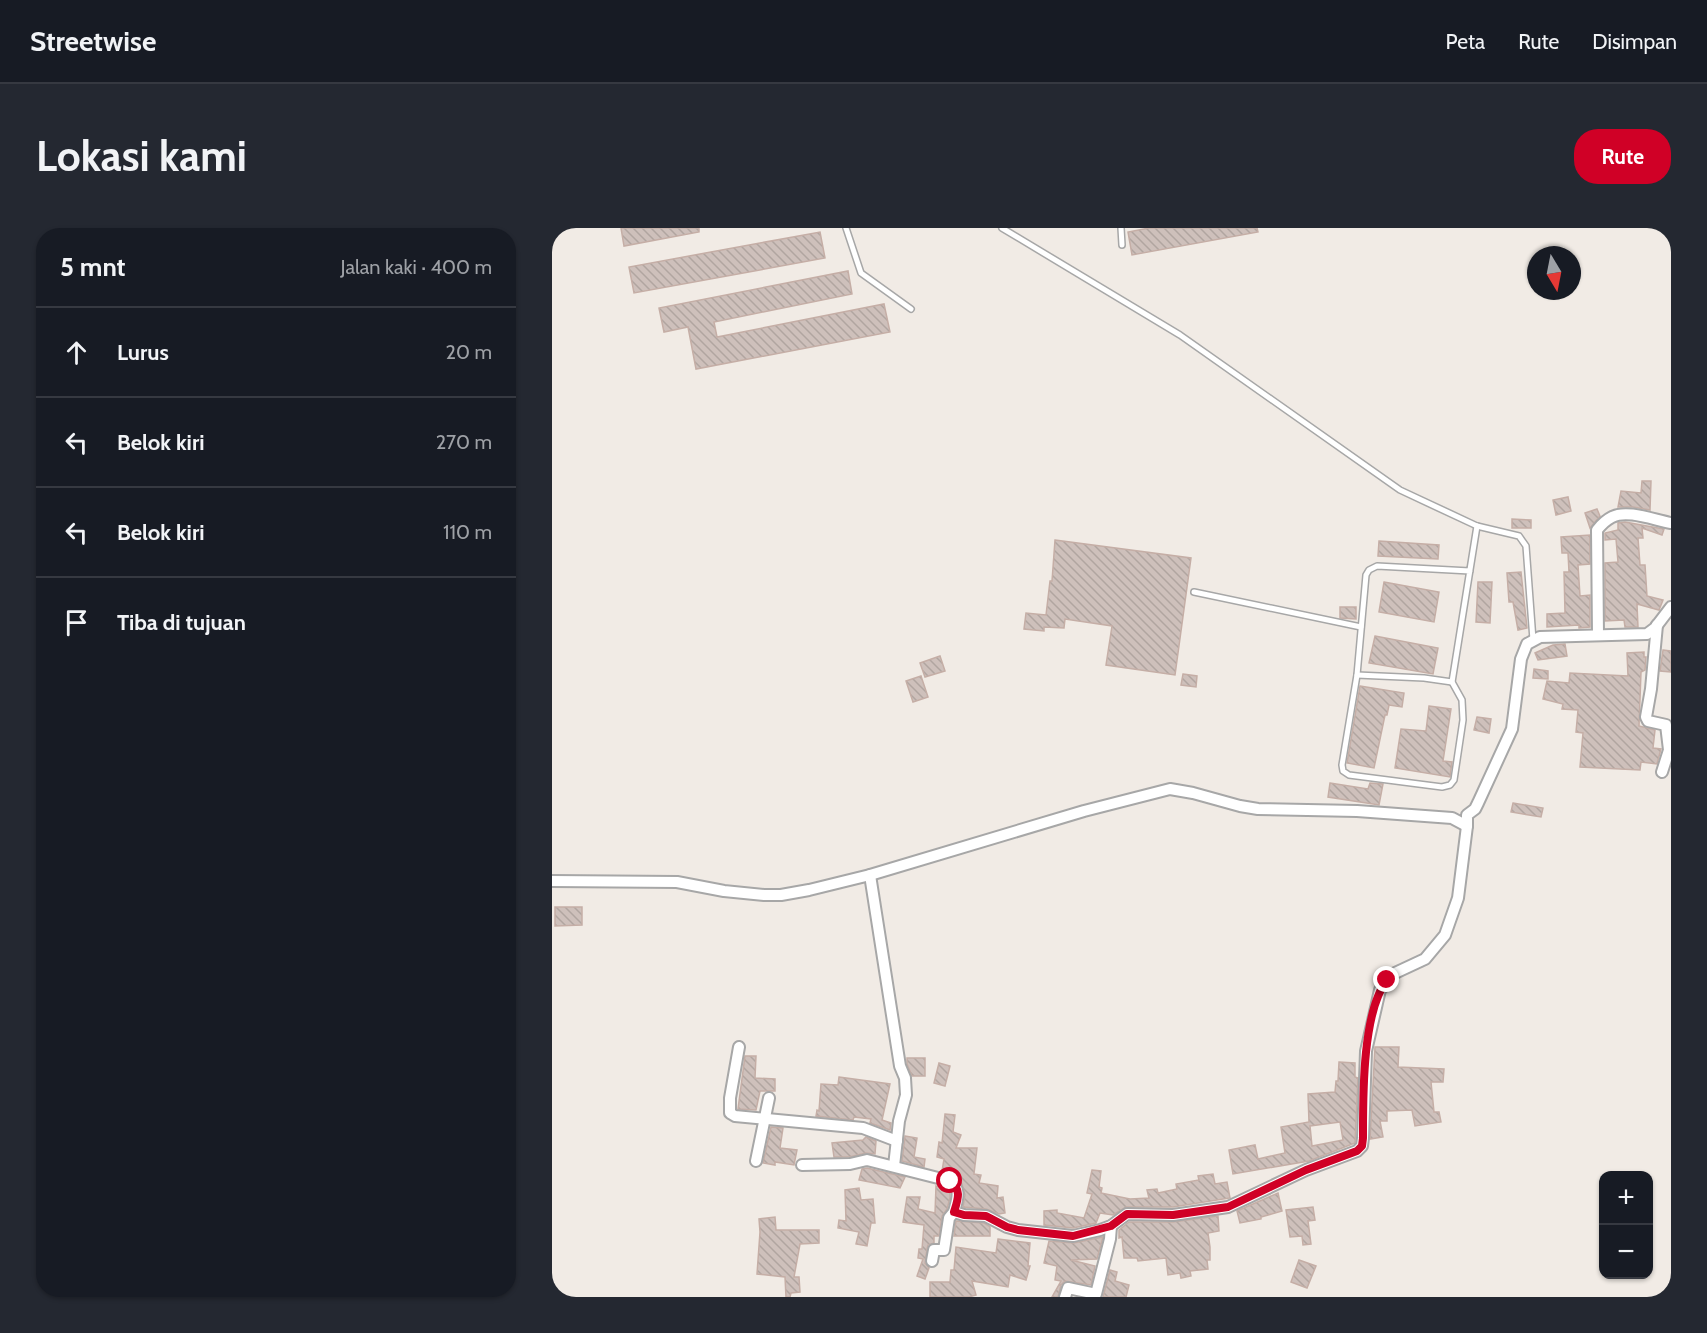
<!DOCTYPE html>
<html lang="id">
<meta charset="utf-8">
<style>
body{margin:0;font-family:Cabin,sans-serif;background:#242831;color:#f1f3f6}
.controls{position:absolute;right:18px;bottom:18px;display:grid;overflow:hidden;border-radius:12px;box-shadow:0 2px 4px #0004}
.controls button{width:54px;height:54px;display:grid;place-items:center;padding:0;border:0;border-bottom:2px solid #363941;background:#171b24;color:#f1f3f6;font:30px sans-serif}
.compass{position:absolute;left:975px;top:18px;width:54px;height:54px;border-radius:50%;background:#171b24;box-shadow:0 2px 4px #0004;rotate:170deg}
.stop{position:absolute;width:18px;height:18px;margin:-14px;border:4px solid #d00026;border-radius:50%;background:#fff}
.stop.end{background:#d00026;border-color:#fff;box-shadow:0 2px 6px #0008}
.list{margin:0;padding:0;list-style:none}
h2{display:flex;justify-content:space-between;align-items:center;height:78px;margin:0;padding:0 24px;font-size:26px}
h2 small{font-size:20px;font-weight:400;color:#9ea1a6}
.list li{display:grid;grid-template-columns:39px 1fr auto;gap:18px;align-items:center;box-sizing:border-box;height:90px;padding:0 24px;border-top:2px solid #363941}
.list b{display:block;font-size:22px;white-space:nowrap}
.list em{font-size:20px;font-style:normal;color:#9ea1a6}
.icon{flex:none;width:33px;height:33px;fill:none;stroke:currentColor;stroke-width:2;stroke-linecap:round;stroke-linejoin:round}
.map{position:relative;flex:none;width:1119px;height:1069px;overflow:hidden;border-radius:24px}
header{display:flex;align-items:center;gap:36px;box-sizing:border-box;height:84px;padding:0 30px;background:#171b24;border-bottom:2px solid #363941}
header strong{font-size:28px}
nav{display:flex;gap:33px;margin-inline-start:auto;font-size:21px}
.intro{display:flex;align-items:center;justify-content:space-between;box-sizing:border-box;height:144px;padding:0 36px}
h1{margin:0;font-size:42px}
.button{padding:15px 27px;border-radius:24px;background:#d00026;color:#fff;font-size:21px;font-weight:700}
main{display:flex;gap:36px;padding:0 36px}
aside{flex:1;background:#171b24;border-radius:24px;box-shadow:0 2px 4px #0004}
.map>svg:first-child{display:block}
.building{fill:url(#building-back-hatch);stroke:#c5aea6;stroke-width:1.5;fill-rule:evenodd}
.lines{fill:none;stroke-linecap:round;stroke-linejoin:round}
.service-casing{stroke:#a7a7a7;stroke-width:8}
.minor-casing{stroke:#a7a7a7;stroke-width:14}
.service{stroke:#fff;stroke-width:5}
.minor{stroke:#fff;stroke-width:10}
.route{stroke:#d00026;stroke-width:8}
</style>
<header>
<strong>Streetwise</strong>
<nav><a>Peta</a><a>Rute</a><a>Disimpan</a></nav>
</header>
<div class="intro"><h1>Lokasi kami</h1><a class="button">Rute</a></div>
<main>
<aside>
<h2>5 mnt<small>Jalan kaki · 400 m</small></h2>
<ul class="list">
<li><svg class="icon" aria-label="ahead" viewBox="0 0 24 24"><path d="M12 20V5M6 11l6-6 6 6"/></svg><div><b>Lurus</b></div><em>20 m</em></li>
<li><svg class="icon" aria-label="left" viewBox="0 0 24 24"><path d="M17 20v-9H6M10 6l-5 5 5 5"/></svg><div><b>Belok kiri</b></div><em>270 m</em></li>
<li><svg class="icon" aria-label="left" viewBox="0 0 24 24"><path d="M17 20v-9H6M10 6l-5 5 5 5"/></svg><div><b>Belok kiri</b></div><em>110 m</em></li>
<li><svg class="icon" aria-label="arrive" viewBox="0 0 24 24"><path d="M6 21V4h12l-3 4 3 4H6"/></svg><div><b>Tiba di tujuan</b></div></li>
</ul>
</aside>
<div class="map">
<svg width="1119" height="1069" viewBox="0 0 1119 1069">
<defs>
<pattern id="building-back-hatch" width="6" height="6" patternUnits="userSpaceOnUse" patternTransform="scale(1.5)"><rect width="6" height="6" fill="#cec0bb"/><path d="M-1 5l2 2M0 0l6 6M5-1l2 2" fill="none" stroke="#b1a5a0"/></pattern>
</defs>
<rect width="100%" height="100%" fill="#f1ebe5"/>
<g class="building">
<path d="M69 0H147V4L72 18Z"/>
<path d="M597 0H705L706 4 580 27 576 4Z"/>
<path d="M268 4 273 30 82 65 77 39Z"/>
<path d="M296 43 300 66 162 94 165 109 332 76 338 104 144 141 136 99 112 104 107 80Z"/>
<path d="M1090 253H1099L1098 282 1081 279H1066L1069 263 1089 265Z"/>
<path d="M1016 269 1019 283 1004 287 1001 272Z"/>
<path d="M1045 281 1048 288 1038 300 1033 285Z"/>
<path d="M960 291 979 292V300H960Z"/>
<path d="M1073 294 1112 301 1110 307 1090 300 1091 310H1086L1088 337H1093L1095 368 1111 372 1107 382 1085 376 1086 399H1073L1072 392 1053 393V335L1066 334 1064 311 1053 312V305L1066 302V295Z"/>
<path d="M1038 307V336L1026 337 1028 368 1038 367V399L1027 400V397L995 399V386L1013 385 1012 344H1017L1016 325H1010L1009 309Z"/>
<path d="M503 312 639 330 623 447 554 437 560 398 513 391 512 400 492 399V403L472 401 474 385 494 387 498 353H500Z"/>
<path d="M827 313 887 317 886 331 826 328Z"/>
<path d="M969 344 975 400 966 402 961 374H957L955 345Z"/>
<path d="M832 354 887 364 882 394 827 384Z"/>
<path d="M926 354H940L938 395 924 394Z"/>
<path d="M788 379H804V391L788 390Z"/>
<path d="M823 408 886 420 881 446 817 435Z"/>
<path d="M1013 416 1015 428 986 432 983 425 1001 417Z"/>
<path d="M1111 422 1119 423V444L1108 443Z"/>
<path d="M1092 424V429H1094L1093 442 1089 444 1087 498 1103 502 1101 520 1109 521 1105 536 1089 534 1088 542 1028 539 1031 505 1024 504 1026 482 1010 481 1011 476 991 471 995 453 1017 455 1018 445 1076 448 1075 425Z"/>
<path d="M388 428 393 443 373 449 368 435Z"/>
<path d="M982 441 996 443V451L981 450Z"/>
<path d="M631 446 645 448 644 459 629 457Z"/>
<path d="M369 448 376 469 361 474 354 453Z"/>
<path d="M808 458 852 465 850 479 837 477 835 487H833L822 540 795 535Z"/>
<path d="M877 478 899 481 891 533 900 534 898 549 843 540 849 501 874 503Z"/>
<path d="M925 489 939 491 937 505 922 502Z"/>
<path d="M778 555 816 561 818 555 831 556 827 577 776 569Z"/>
<path d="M961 575 991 580 989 589 959 584Z"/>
<path d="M3 679H30V697L3 698Z"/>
<path d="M823 819H847L846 839 892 841 891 854H879L882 884H887L889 894 863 898 860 882 835 883V893H828L831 909 818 911Z"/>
<path d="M193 828H204L203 850 223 851V863H208L204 882 186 881Z"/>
<path d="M355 830H373V848H360L355 836Z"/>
<path d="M787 834 803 835V849L806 850 803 915 757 933 681 946 677 922 703 917 706 931 733 925 729 899 757 894 756 866 783 864 784 853H786ZM788 894 791 912 760 918 758 898Z"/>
<path d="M387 835 398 838 393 858 382 855Z"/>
<path d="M287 849 338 856 330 892 339 895 338 902 318 895 319 891 302 889 301 892 264 888 265 882 267 883 269 856 286 857Z"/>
<path d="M393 886 403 887 401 904 409 907 404 920H425L422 946 429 947 427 955 446 958 445 970 451 969 453 985 447 986 434 981 411 979 413 967 410 956 403 947 390 943 392 931 385 929 387 914 390 915Z"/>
<path d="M219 899 231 900 228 920 245 922 242 937 223 934V937L211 935Z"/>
<path d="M353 908 365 910 362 929 373 931 372 939 350 933Z"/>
<path d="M314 909 324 913 323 926 314 925 297 929H282L280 915 311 912Z"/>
<path d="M315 940 353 949 348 960 307 952 310 941Z"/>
<path d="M540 942 549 943 547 959 550 960 549 965 578 971 597 970 595 962 605 961 606 965 625 961 624 956 647 952 646 948 661 946 663 956 675 954 678 970 621 979H574L561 987 548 985 544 995 521 1000 492 997V983L505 982V985L532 990 540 966 535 965Z"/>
<path d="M384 958 394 960 398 965V970L395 981 390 988 387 1008H382V1015L376 1017 375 1021 373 1035 377 1040 373 1051 365 1048 371 1031 366 1030 367 1021H370L372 997 351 994 355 969H368L366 981 383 985Z"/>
<path d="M307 960 309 972 321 971 323 995H319L315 1018 304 1016 307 1004 286 1000 287 992 294 993 293 962Z"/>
<path d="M726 965 730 983 709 989V991L688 995 685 983Z"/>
<path d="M761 979 763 992 756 993 759 1016 751 1017 750 1008 738 1009 734 982Z"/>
<path d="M666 988 667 1003 656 1005 658 1019V1032H655L656 1041 638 1043 639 1048 629 1050 628 1045 616 1047 614 1030 586 1033 585 1030H572L570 1009 567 1010V1002L577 994H621Z"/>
<path d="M223 989 224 1002H267V1015L248 1016 242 1049H247L248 1064 239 1065 238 1069H234L233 1049 205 1046 208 1004 207 991Z"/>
<path d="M404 993 432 995 438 999V1008H402Z"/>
<path d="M551 1009 545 1031 519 1032 543 1038 539 1057 513 1053 509 1057 506 1069H500L509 1053 503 1052 505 1038 492 1035 497 1013 522 1015Z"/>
<path d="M446 1011 478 1015 476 1038H478L474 1052 458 1047 456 1059 420 1053 424 1067 417 1069H378V1054H398L399 1042H402L404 1019 444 1025Z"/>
<path d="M747 1032 764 1038 755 1060 739 1054Z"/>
<path d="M558 1042 565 1044 563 1053 577 1057 574 1069H551Z"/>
</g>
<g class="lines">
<defs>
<g id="service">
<path d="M294 0 309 45 359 81"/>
<path d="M450 0 628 107 848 262 925 298 967 308 974 318 981 412"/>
<path d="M569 0 570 17"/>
<path d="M918 343 825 338 817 342 814 347 805 447 790 537 791 543 797 547 890 559 898 557 902 552 911 492 910 472 900 454 925 298"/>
<path d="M642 364 809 399"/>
<path d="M805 447 872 450 900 454"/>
</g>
<g id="minor">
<path d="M1105 397 1099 461 1094 489 1096 493 1114 497 1117 522 1110 544"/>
<path d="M1046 407 1045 302C1049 297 1054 292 1060 289 1075 281 1102 292 1119 295"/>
<path d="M318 647 348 838 353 850 354 867 347 893 342 938"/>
<path d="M0 653 125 654 172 663 212 667H229L257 662 318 647 532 583 618 561 641 565 688 578 706 581 805 583 900 590 915 598V587L923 581 926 575 960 501 969 431 975 416 988 409 1095 406 1103 400 1119 379"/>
<path d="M187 819 178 870V885L183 888 311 900 345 913"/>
<path d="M204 933 217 870"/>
<path d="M250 937 298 936 315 932 398 953C410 962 405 971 402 984L412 987 434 988 455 999 466 1002 521 1008 548 1002 559 998 575 986 621 987 676 979 754 942 805 923 810 918 811 910 814 823 828 762 843 745 873 731 893 707 906 670 915 598"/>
<path d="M380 1033 382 1022H392L397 990 402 984"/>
<path d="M513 1069 516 1060 544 1066 558 1011 559 998"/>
</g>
</defs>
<use href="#service" class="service-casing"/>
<use href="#minor" class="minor-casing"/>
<use href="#service" class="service"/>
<use href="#minor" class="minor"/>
</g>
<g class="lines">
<path class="route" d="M398 953C410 962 406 971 402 984L412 987 434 988 455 999 466 1002 521 1008 559 998 575 986 621 987 676 979 754 942 805 923 810 918 811 910C811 870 810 784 835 752"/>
</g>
</svg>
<div class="controls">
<button>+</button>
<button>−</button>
</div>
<svg class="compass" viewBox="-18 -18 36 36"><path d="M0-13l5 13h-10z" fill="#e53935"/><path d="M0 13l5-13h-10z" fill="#9ea1a6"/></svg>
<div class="stop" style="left:398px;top:953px"></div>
<div class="stop end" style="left:835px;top:752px"></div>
</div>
</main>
